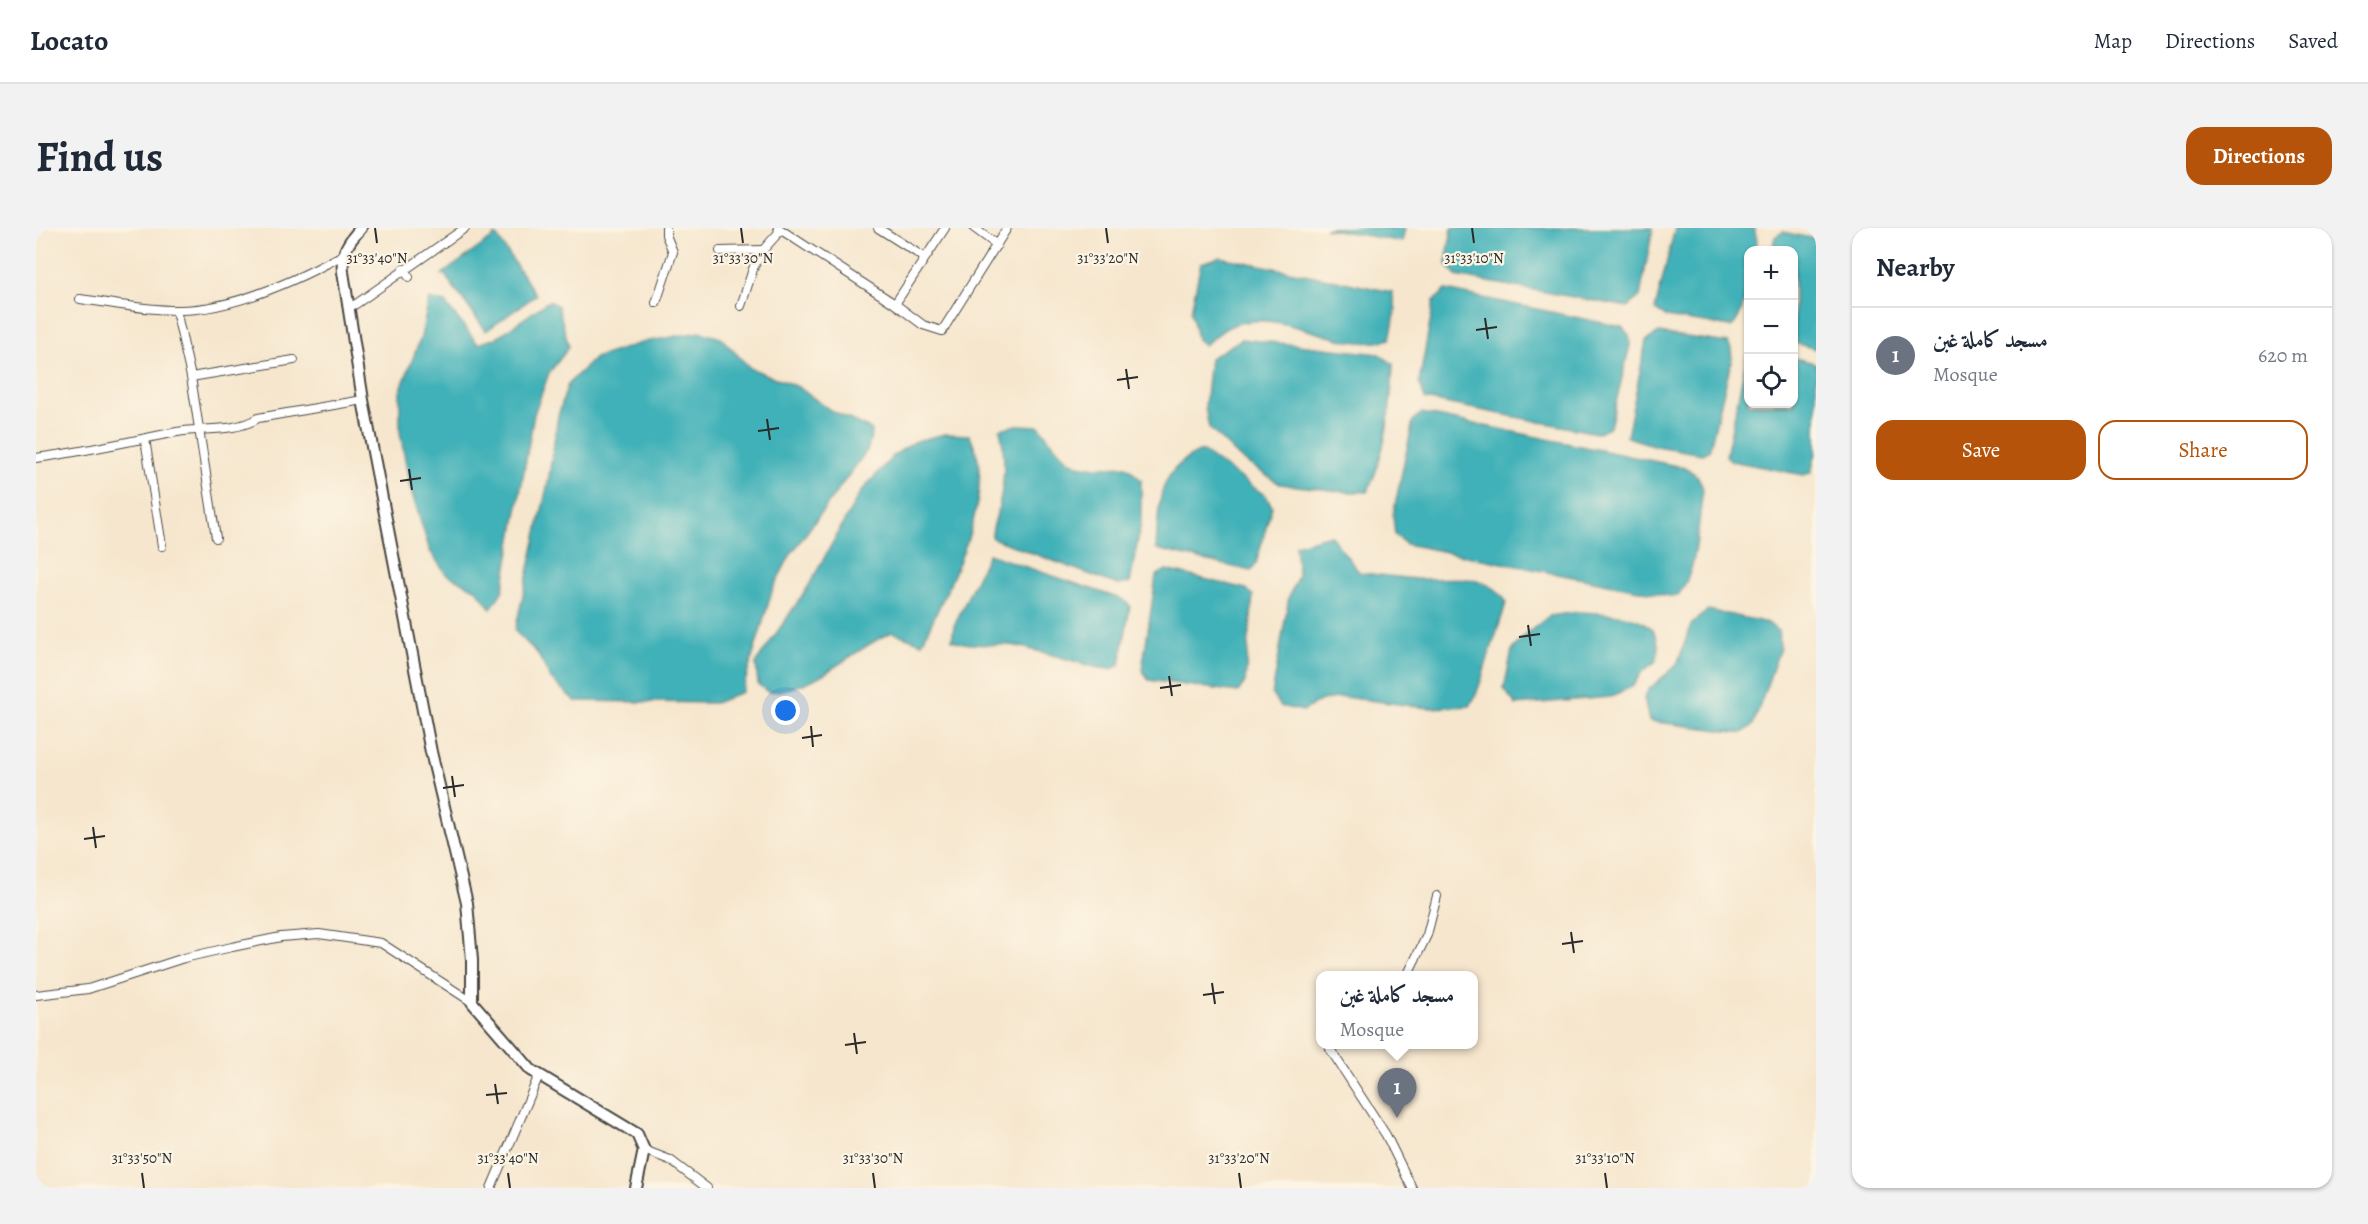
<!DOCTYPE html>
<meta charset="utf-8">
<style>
body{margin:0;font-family:Alegreya,Amiri,serif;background:#f2f2f3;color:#1f2937}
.controls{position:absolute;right:18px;top:18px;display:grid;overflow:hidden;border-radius:12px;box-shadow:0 2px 4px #0004}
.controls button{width:54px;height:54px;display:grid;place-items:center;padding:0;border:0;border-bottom:2px solid #e0e1e3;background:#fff;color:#1f2937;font:30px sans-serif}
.you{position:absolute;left:750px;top:483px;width:21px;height:21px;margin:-15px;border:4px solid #fff;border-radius:50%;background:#1a73e8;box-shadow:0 0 0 9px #1a73e833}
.badge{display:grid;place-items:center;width:39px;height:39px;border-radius:50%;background:#b45309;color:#fff;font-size:20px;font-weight:700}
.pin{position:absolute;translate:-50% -50px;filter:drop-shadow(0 2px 3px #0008)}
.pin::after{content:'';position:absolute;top:32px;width:21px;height:18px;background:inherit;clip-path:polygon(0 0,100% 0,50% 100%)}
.popup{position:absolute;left:1280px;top:743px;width:162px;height:78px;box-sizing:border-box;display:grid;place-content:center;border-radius:12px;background:#fff;filter:drop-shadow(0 2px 4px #0005);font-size:20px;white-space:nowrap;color:#747a83}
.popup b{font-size:22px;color:#1f2937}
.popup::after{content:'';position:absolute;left:50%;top:100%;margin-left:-12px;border:12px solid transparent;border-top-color:#fff}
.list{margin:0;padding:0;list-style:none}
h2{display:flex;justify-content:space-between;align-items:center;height:78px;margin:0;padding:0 24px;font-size:26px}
h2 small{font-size:20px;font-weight:400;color:#747a83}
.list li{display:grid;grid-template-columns:39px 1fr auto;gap:18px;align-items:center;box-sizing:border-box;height:96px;padding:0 24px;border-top:2px solid #e0e1e3}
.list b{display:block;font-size:22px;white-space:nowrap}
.list p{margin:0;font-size:20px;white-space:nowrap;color:#747a83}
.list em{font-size:20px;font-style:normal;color:#747a83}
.actions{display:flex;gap:12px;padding:18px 24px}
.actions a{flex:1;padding:14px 0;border:2px solid #b45309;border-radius:18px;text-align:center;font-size:21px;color:#b45309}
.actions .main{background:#b45309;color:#fff}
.icon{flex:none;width:33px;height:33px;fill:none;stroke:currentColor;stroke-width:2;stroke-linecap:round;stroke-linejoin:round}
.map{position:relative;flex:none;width:1780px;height:960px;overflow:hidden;border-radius:18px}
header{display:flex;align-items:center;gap:36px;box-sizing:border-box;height:84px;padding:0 30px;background:#fff;border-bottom:2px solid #e0e1e3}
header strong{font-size:28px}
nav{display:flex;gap:33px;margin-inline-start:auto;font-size:21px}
.intro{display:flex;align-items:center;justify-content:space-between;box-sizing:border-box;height:144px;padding:0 36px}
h1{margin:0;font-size:42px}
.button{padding:15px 27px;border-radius:18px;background:#b45309;color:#fff;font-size:21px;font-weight:700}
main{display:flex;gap:36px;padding:0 36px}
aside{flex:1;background:#fff;border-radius:18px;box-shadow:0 2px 4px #0004}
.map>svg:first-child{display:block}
.water{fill:#40b1b8;stroke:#366e72;stroke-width:1.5}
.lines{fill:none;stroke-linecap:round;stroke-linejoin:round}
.street-casing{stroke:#494743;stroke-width:10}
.secondary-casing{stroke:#494743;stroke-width:14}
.street{stroke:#fff;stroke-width:8}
.secondary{stroke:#fff;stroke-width:10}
.ticks{fill:none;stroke:#2b2b2b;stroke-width:2}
.ticks-label{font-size:15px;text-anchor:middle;fill:#2b2b2b;stroke:#fcf5e5;stroke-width:4.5;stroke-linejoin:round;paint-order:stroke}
</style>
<header>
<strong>Locato</strong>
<nav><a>Map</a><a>Directions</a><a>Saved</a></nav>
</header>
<div class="intro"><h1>Find us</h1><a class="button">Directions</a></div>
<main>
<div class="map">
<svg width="1780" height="960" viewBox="0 0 1780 960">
<rect width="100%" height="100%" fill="#fcf5e5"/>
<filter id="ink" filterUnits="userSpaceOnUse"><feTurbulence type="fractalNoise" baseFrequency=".0167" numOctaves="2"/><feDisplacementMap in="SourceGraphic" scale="12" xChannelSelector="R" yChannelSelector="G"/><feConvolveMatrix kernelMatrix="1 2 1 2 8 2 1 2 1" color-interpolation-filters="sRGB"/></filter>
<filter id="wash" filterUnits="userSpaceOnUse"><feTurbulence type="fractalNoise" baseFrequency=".008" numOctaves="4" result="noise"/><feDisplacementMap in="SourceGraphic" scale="24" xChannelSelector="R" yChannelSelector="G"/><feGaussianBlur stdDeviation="1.35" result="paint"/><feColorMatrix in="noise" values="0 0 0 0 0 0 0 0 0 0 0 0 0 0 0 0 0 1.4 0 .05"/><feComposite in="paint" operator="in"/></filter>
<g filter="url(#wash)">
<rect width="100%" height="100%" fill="#f6e6cd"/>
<g class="water">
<path d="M1289 0H1369L1366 14Z"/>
<path d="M1416 0H1617L1604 68 1592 79 1420 48 1410 35Z"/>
<path d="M1639 0H1718L1721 12 1718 22H1712C1712 41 1711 88 1695 99L1630 89 1619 82Z"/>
<path d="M1747 4 1780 11V121L1758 115V22H1736L1739 9Z"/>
<path d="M460 7 500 67 450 103 408 46 405 47Z"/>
<path d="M1184 29 1356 64 1360 82 1354 111C1302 128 1248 77 1195 98 1186 101 1177 111 1168 117L1161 111 1155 83 1165 35Z"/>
<path d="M1410 62 1586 99 1593 107 1594 117 1574 199 1560 205 1389 171 1383 155 1398 73Z"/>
<path d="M393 71 409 75 442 116 460 110 513 73 522 78 533 119 513 145 498 186 467 362 455 381 441 362 410 346 394 323 374 259 364 204V164L385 109Z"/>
<path d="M664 104 685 110 714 140 762 159 794 182 836 202 832 221 755 326 737 360 706 464 679 475 539 473 515 451 501 425 479 403 512 255 522 188 532 156 559 130 608 114Z"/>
<path d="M1623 105 1692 115 1695 121 1696 131 1673 223 1666 226 1620 218 1591 209 1610 113Z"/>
<path d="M1206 111 1343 126 1357 136C1356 175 1349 230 1331 264H1312L1244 256 1205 231 1173 200 1169 179 1174 130Z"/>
<path d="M1712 123V176H1758V130L1780 135V225L1775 245 1767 247 1696 233 1690 228Z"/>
<path d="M1386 185 1646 239C1659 245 1664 248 1667 262 1662 293 1662 344 1642 367L1633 368 1370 316 1359 307 1357 287 1377 193Z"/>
<path d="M981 197 1003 198C1039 243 1033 240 1090 238L1105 252V295L1094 355 1082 357 956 310C955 299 961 289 963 278 969 252 970 227 964 201Z"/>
<path d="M909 206 933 207C967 262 910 363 886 415L856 404C812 424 783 461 732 464L722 456 720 435 772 359 824 265 858 227 880 213Z"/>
<path d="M1166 223 1230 268 1236 278 1220 336 1215 343 1120 321C1123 277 1120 241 1166 223Z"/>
<path d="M1294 307 1324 345C1343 346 1362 350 1381 351 1411 352 1453 343 1470 374 1465 395 1457 413 1451 433 1445 451 1444 461 1434 478L1393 480 1308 469 1286 472 1267 483 1244 478 1236 467 1253 369 1262 347 1259 317Z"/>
<path d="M952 326 1088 372 1094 378 1084 437 1075 441 1063 440C1036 433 1009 424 981 418 959 414 937 420 916 412L918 398Z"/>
<path d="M1130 342 1210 361 1217 367 1209 454 1202 464 1113 452 1106 442 1120 348Z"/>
<path d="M1672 382 1732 395 1743 404 1744 420 1717 497 1707 505 1613 493 1608 470 1613 461 1641 437 1655 397Z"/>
<path d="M1543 384C1578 386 1633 384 1620 433L1605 445 1597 458 1574 469 1480 477 1468 461 1476 422 1488 408 1513 388Z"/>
</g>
</g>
<g filter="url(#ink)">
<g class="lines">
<defs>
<g id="street">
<path d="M742 0 859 76 887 97 906 103 971 0"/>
<path d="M842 0 889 30"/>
<path d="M938 0 961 17"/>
<path d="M684 23 727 22"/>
<path d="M367 41 373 49"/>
<path d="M44 71C75 75 108 82 140 82 193 83 261 52 307 27"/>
<path d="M620 75 637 24 630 7V0"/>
<path d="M859 76 909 0"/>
<path d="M705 78 718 38 727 22 745 2"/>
<path d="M312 79 320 76 429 0"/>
<path d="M140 82 155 149 180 310"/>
<path d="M155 149 258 132"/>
<path d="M109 211 126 318"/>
<path d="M0 230C48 224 94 213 141 204 167 199 198 205 222 190L327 172"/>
<path d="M1371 748 1391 707 1401 668"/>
<path d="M0 767 52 761 148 730 196 719 245 709 283 706 345 715 436 774"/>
<path d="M1300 816 1294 821 1350 907 1376 960"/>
<path d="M608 922 634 932 671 960"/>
<path d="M455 960 503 847"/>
</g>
<path id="secondary" d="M325 0C312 14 305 25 307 44L327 172 395 524 431 675 436 732V774L495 842 601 906 608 922 600 960"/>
</defs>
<use href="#street" class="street-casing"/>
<use href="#secondary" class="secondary-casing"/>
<use href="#street" class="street"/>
<use href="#secondary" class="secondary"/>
</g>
</g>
<path class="ticks" d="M339 0 341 15M705 0 707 15M1070 0 1072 15M1436 0 1438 15M1449 90 1452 111M1440 102 1461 99M1090 141 1093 161M1081 152 1102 149M731 191 734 212M722 203 743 200M373 241 376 262M364 253 385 250M1492 397 1495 418M1483 409 1504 406M1133 448 1136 468M1124 460 1145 457M775 498 777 519M766 510 786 507M416 548 419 569M407 560 428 557M57 599 60 620M48 611 69 608M1535 704 1538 725M1526 716 1547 713M1176 755 1179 776M1167 767 1188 764M818 805 821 826M809 817 830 814M459 856 462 876M450 867 471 865M106 945 108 960M472 945 474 960M837 945 839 960M1203 945 1205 960M1569 945 1571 960"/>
<g class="ticks-label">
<text x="341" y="35">31°33'40"N</text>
<text x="707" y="35">31°33'30"N</text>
<text x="1072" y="35">31°33'20"N</text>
<text x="1438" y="35">31°33'10"N</text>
<text x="106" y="935">31°33'50"N</text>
<text x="472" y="935">31°33'40"N</text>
<text x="837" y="935">31°33'30"N</text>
<text x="1203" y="935">31°33'20"N</text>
<text x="1569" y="935">31°33'10"N</text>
</g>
</svg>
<div class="controls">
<button>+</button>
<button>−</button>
<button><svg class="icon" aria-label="locate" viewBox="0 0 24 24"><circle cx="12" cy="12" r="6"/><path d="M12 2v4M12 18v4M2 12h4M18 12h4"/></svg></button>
</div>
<div class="you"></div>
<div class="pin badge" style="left:1361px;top:890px;background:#6b7280">1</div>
<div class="popup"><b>مسجد كاملة غبن</b>Mosque</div>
</div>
<aside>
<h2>Nearby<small></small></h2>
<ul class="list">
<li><span class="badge" style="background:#6b7280">1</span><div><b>مسجد كاملة غبن</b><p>Mosque</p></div><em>620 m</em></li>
</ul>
<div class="actions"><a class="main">Save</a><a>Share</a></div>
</aside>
</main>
